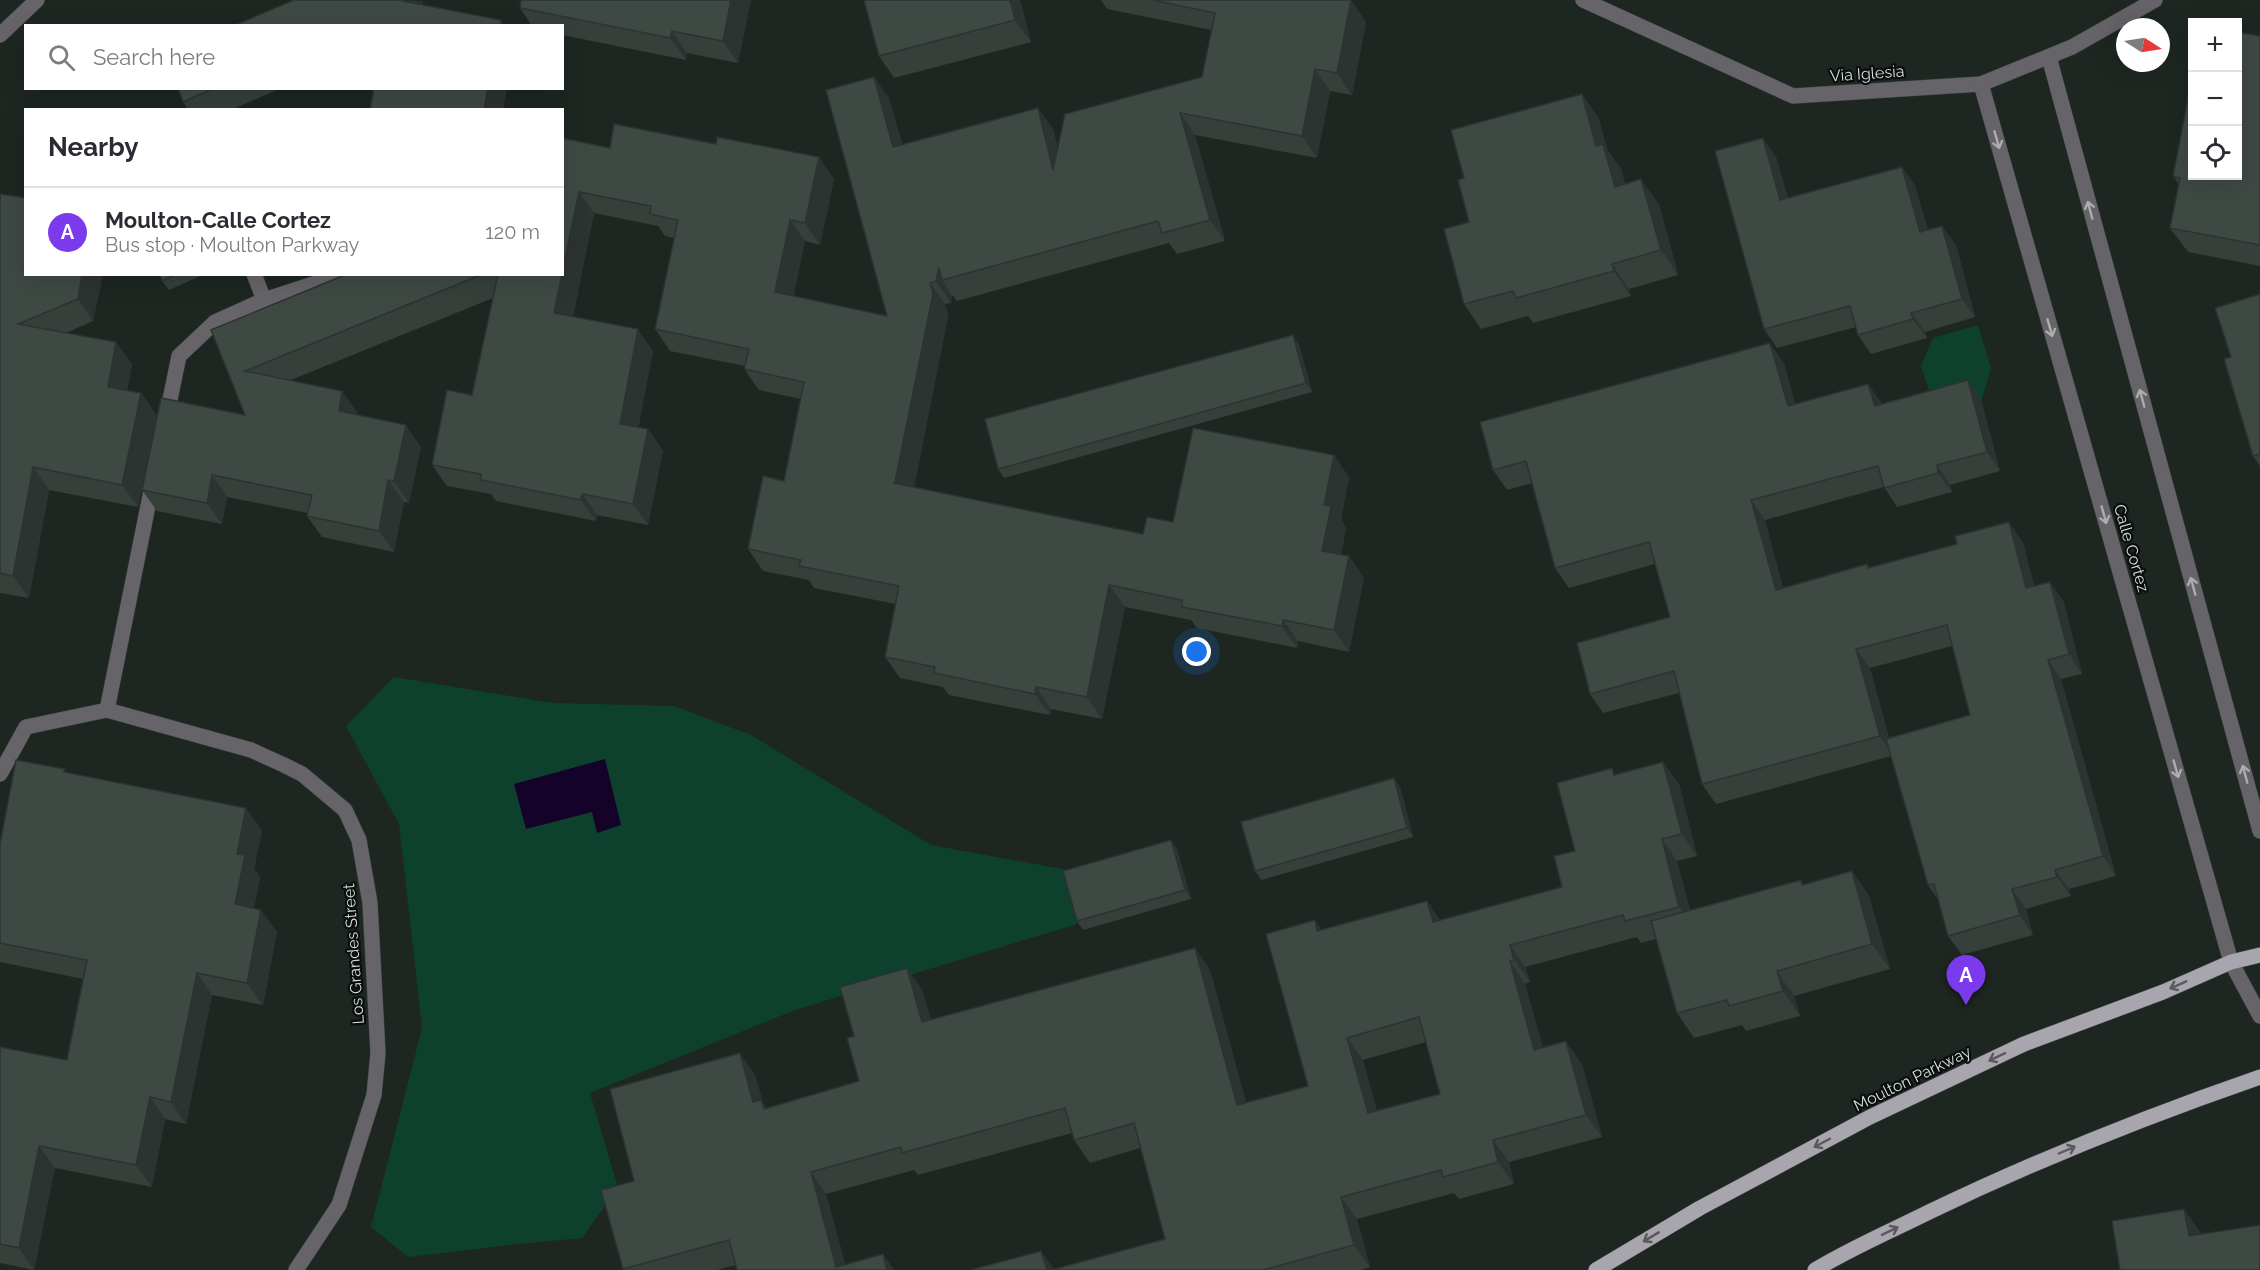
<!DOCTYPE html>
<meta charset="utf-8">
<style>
body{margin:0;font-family:Raleway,sans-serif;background:#f2f2f3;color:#2b2b33}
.controls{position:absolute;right:18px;top:18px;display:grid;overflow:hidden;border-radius:0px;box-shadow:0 6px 24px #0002}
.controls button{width:54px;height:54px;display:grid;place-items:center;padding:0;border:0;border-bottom:2px solid #e1e1e2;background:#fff;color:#2b2b33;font:30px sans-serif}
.compass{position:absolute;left:2116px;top:18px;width:54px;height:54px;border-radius:50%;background:#fff;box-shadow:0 6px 24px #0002;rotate:102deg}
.you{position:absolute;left:1197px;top:652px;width:21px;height:21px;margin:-15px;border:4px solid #fff;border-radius:50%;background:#1a73e8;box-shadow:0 0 0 9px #1a73e833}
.badge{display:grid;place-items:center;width:39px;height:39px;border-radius:50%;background:#7c3aed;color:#fff;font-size:20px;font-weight:700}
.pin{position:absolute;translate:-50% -50px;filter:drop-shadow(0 2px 3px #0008)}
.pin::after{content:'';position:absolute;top:32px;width:21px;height:18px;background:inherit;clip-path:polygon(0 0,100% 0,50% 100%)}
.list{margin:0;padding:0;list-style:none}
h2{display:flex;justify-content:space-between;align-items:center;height:78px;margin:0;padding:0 24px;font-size:26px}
h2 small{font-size:20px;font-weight:400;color:#7c7c81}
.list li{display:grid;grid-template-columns:39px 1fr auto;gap:18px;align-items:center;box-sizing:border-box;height:90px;padding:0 24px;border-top:2px solid #e1e1e2}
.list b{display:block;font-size:22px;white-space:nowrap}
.list p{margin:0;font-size:20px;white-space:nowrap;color:#7c7c81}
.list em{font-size:20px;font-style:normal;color:#7c7c81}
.icon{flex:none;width:33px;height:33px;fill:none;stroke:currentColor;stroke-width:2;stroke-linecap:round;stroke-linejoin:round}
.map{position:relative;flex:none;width:2260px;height:1270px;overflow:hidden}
.search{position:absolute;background:#fff;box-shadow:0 6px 24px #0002;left:24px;top:24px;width:540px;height:66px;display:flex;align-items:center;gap:15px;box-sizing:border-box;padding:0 21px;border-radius:0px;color:#7c7c81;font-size:22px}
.panel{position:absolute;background:#fff;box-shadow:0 6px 24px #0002;left:24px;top:108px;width:540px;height:168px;border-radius:0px}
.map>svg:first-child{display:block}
.green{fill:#0e412d}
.water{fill:#140228}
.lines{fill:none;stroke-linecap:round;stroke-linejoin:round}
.minor-casing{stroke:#3b443f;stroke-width:16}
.tertiary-casing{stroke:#3b443f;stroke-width:16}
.primary-casing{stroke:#3b443f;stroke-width:16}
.minor{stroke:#666468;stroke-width:15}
.tertiary{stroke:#666468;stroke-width:15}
.primary{stroke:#a8a5ae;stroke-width:15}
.wall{fill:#363f3a;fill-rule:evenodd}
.shaded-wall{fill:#2c3330}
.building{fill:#3f4944;stroke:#2c3330;stroke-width:1.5;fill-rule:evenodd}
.oneway{stroke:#abaeae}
.oneway2{stroke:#595a5d}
.labels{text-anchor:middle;stroke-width:4.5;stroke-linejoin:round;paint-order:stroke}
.street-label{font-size:16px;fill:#d9dfdc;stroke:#0a0e0c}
</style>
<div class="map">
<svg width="2260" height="1270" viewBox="0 0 2260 1270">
<rect width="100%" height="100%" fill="#1d2621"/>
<g class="green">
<path d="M1978 325 1991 368 1981 402 1934 406 1921 366 1933 338Z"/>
<path d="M394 677 553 703 674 706 751 735 931 845 1068 870 1077 924 795 1010 590 1093 618 1188 582 1238 519 1244 408 1257 371 1227 422 1028 399 824 346 726Z"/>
</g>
<path class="water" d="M605 759 621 825 597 833 592 812 526 829 514 784Z"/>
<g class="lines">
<defs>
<g id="minor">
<path d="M254 274 264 300"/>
<path d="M166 419 179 356 215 322 264 300 344 274"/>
<path d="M107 710 251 750 284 765 302 774 345 810 359 840 370 903 378 1053 374 1095 339 1205 296 1270"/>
<path d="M0 774 26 727 107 710 153 481"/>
</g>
<g id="tertiary">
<path d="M1583 0 1793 96 1981 84 2072 47 2155 0"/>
<path d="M0 35 37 0"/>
<path d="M2049 57 2260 831"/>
<path d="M1981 84 2231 962 2260 1016"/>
</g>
<g id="primary">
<path d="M1596 1270 1700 1208 1870 1117 2024 1044 2163 992 2231 962 2260 955"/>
<path d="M1815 1270C1851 1248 1891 1231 1929 1212 2037 1160 2147 1116 2260 1077"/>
</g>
</defs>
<use href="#minor" class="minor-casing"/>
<use href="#tertiary" class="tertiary-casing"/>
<use href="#primary" class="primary-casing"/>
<use href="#minor" class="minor"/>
<use href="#tertiary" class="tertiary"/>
<use href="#primary" class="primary"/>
</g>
<g class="wall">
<path d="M521 0H751L738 63 687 53 686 60 562 35V26H532L520 8Z"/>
<path d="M1020 0 1031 42 894 78 879 56Z"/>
<path d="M1101 0H1350L1366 22 1352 95 1330 91 1317 158 1195 135 1225 241 1177 254 1169 243 957 301 952 295 951 303 945 304 948 316 914 487 1143 534 1173 522 1349 477 1341 519 1346 528 1341 555 1349 556 1364 578 1349 652 1298 641 1297 648 1197 628 1191 620 1125 607 1102 719 1051 709 1050 715 949 695 943 687 900 678 885 657 896 604 814 588 809 580 763 571 748 549 784 481 801 399 759 390 744 369 745 366 670 351 655 329 674 238 665 236 658 226 594 213 573 317 653 351 638 428 648 429 663 451 648 525 597 515 596 521 496 501 491 494 447 486 432 465 472 395 493 298 291 380 357 412V415L421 447 409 503 404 502 394 552 322 537 307 516 308 513 227 497 222 524 157 511 142 490 245 415 211 330 347 274H562V138L610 148 834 179 820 245 805 241 793 296 887 316 889 98 902 144 1053 129 1058 149 1202 77 1211 30 1107 9Z"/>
<path d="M2260 36V266L2188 252 2170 228 2179 185 2173 176H2193Z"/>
<path d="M178 88H281L231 110H188L183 102Z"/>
<path d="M1582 94 1599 119 1607 149 1621 169 1625 184 1659 204 1678 275 1629 289 1631 296 1533 323 1528 316 1481 329 1464 304 1469 222 1464 178Z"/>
<path d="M1776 157 1788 198 1902 167 1915 186 1928 230 1956 245 1975 317 1925 332 1927 338 1871 354 1858 335 1856 327 1777 348 1764 329Z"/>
<path d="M0 194 26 274H103L93 321 66 333 132 364 127 391 141 393 157 416 138 507 49 490 29 598 0 593Z"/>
<path d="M160 274H205L169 290 162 281Z"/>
<path d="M2260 294V466L2253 456 2231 357Z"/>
<path d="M1299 344 1312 392 1004 478 998 469Z"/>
<path d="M1784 363 1795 404 1868 384 1882 404 1968 380 1981 400 2000 471 1950 485 1952 492 1897 507 1884 487 1765 520 1783 588 1867 564 1870 567 2023 542 2034 586 2064 602 2082 674 2061 679 2116 876 2069 889 2071 896 2026 909 2033 935 1962 955 1948 936 1939 901 1928 885 1891 756 1716 804 1702 784 1679 693 1603 713 1590 694 1670 617 1655 564 1569 588 1555 568 1532 483 1507 490 1493 470ZM1952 646 1970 715 1889 738 1870 668Z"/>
<path d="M67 773 262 830 254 869 260 877 254 908 277 932 263 1005 212 995 186 1124 165 1119 152 1187 55 1168 34 1270 0 1263V1047L67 1060 83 979 0 962V844Z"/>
<path d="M1616 774 1679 784 1697 856 1677 861 1690 910 1801 880 1804 885 1852 871 1869 896 1890 969 1794 996 1800 1016 1746 1031 1742 1025 1694 1038 1677 1013 1656 939 1641 943 1637 937 1525 967 1530 982 1525 984 1543 1048 1582 1064 1602 1137 1509 1162 1514 1184 1459 1199 1454 1193 1357 1219 1370 1267 1360 1270H970L1054 1269 1165 1239 1140 1148 1090 1163 1074 1140 1072 1133 918 1175 914 1170 826 1194 845 1264 883 1254 894 1270H737L736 1265 717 1270H623V1269L634 1181 755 1075 763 1103 767 1108 859 1081 854 1036 907 968 922 990 931 1020 1210 970 1246 1103 1308 1086 1321 930 1427 901 1440 920 1562 887 1575 851ZM1426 1042 1440 1094 1377 1111 1363 1060Z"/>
<path d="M1400 787 1413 837 1261 880 1255 871Z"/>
<path d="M1171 840 1177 849 1191 899 1083 930 1077 921Z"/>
</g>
<g class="shaded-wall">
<path d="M404 0 423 1 418 23 403 1Z"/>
<path d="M731 0H751L738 63 723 41Z"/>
<path d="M1010 0H1020L1031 42 1015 20Z"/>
<path d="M1351 0 1366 22 1352 95 1337 73Z"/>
<path d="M501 20 505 26H500Z"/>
<path d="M672 31 687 53 686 60 670 38Z"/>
<path d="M1315 69 1330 91 1317 158 1302 136Z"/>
<path d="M874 77 889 98 908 168 893 147Z"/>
<path d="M488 88H507L503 110H484Z"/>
<path d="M1582 94 1599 119 1607 149 1621 169 1632 211 1615 187 1596 146Z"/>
<path d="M1038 108 1053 129 1068 191 1053 170Z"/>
<path d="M1180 113 1195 135 1225 241 1210 220Z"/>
<path d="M1763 138 1776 157 1794 219 1780 200Z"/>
<path d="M819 157 834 179 820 245 805 223Z"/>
<path d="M1902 167 1915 186 1934 251 1920 232Z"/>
<path d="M1641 179 1659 204 1678 275 1661 250Z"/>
<path d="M579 192 594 213 569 335 554 313Z"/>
<path d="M790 220 805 241 790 314 775 292Z"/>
<path d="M1942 226 1956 245 1975 317 1962 299Z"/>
<path d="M1612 264 1629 289 1631 296 1614 271Z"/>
<path d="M939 268 942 280 952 295 951 303 936 281Z"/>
<path d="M82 274H103L93 321 78 299Z"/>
<path d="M930 283 945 304 948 316 911 504 895 482Z"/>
<path d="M1911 313 1925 332 1927 338 1913 319Z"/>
<path d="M638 329 653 351 635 446 620 424Z"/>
<path d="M1293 335 1299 344 1312 392 1306 383Z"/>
<path d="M116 342 132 364 123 409 108 387Z"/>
<path d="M1770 343 1784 363 1801 426 1788 406Z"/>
<path d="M1968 380 1981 400 2000 471 1987 452Z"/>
<path d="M1868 384 1882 404 1875 406Z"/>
<path d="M342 391 357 412 354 432 339 411Z"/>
<path d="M141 393 157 416 138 507 122 485Z"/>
<path d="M406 425 421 447 409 503 394 481Z"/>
<path d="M648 429 663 451 648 525 633 504Z"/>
<path d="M1334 455 1349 477 1341 519 1346 528 1337 573 1322 551 1324 505Z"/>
<path d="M1937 465 1950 485 1952 492 1938 473Z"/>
<path d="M33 467 49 490 29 598 13 576Z"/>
<path d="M212 475 227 497 222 524 207 503Z"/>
<path d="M388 480 404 502 394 552 379 531Z"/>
<path d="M582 494 597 515 596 521 581 500Z"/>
<path d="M1751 500 1765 520 1789 610 1776 590Z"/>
<path d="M2009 522 2023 542 2040 608 2026 588Z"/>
<path d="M1349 556 1364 578 1349 652 1334 630Z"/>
<path d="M2050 582 2064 602 2082 674 2069 654Z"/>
<path d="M1109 585 1125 607 1102 719 1087 697Z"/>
<path d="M1283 620 1298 641 1297 648 1282 626Z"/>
<path d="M1856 649 1870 668 1893 755 1880 736Z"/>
<path d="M2048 660 2061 679 2116 876 2103 856Z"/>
<path d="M1036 687 1051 709 1050 715 1035 694Z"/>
<path d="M1663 762 1679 784 1697 856 1682 834Z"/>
<path d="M1394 778 1400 787 1413 837 1407 828Z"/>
<path d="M246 808 262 830 254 869 260 877 250 926 235 904 237 854Z"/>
<path d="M1662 839 1677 861 1695 929 1679 907Z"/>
<path d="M1171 840 1177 849 1191 899 1185 890Z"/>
<path d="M2055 870 2069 889 2071 896 2057 877Z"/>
<path d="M1852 871 1869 896 1890 969 1872 944Z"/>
<path d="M2012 889 2026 909 2033 935 2020 915Z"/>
<path d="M1427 901 1443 924 1433 922Z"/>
<path d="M261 910 277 932 263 1005 247 983Z"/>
<path d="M1315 920 1330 943 1317 931Z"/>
<path d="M1510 945 1525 967 1530 982 1514 960Z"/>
<path d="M1195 948 1210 970 1253 1128 1237 1105Z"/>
<path d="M1510 961 1525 984 1550 1072 1534 1050Z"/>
<path d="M907 968 922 990 938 1045 922 1022Z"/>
<path d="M1777 971 1794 996 1800 1016 1783 991Z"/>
<path d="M197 973 212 995 186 1124 171 1102Z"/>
<path d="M1347 1038 1363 1060 1383 1135 1368 1113Z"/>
<path d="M1566 1041 1582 1064 1602 1137 1586 1115Z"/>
<path d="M740 1053 755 1075 763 1103 777 1122 753 1102Z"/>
<path d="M150 1097 165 1119 152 1187 136 1165Z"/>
<path d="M1493 1140 1509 1162 1514 1184 1498 1162Z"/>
<path d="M39 1146 55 1168 34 1270 19 1248Z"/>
<path d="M811 1172 826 1194 847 1270 836 1267Z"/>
<path d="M1341 1197 1357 1219 1370 1267 1354 1245Z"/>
<path d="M2184 1209 2202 1234 2189 1236Z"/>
<path d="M1041 1251 1055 1270H1047Z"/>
<path d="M883 1254 894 1270H887Z"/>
</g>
<g class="building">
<path d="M294 0H404L403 1 501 20 500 26H233Z"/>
<path d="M521 0H731L723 41 672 31 670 38 520 8Z"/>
<path d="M864 0H1010L1015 20 879 56Z"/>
<path d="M1153 0H1351L1337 73 1315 69 1302 136 1180 113 1210 220 1162 233 1158 221 942 280 939 268 936 281 930 283 933 294 895 482 894 483 1143 534 1147 517 1173 522 1193 428 1334 455 1324 505 1331 506 1322 551 1349 556 1334 630 1283 620 1282 626 1182 607V600L1109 585 1087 697 1036 687 1035 694 934 673 935 667 885 657 899 586 799 566 801 560 748 549 763 476 784 481 804 382 744 369 749 349 655 329 678 220 650 214 651 206 579 192 562 273V138L610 148 614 124 716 144 717 137 819 157 805 223 790 220 775 292 887 316 826 90 874 77 893 147 1038 108 1053 170 1065 114 1202 77 1215 13Z"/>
<path d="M2238 32 2260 36V245L2170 228 2180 178 2173 176 2192 77 2193 176H2238Z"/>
<path d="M178 88H215L183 102Z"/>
<path d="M374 88H488L484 110H370Z"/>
<path d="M1582 94 1596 146 1603 144 1615 187 1641 179 1661 250 1612 264 1614 271 1516 298 1513 291 1464 304 1444 229 1469 222 1458 180 1464 178 1451 130Z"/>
<path d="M1763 138 1780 200 1902 167 1920 232 1942 226 1962 299 1911 313 1913 319 1858 335 1850 306 1764 329 1715 151Z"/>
<path d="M0 194 26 198V274H82L78 299 18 324 116 342 108 387 141 393 122 485 33 467 13 576 0 573Z"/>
<path d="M160 274H177L162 281Z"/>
<path d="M347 274H483L245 371 342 391 339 411 406 425 394 481 388 480 379 531 307 516 312 495 212 475 207 503 142 490 161 398 245 415 211 330Z"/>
<path d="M498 274H562L554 313 638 329 620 424 648 429 633 504 582 494 581 500 481 480V474L432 465 447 390 472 395Z"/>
<path d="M2260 294V454L2253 456 2224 359 2231 357 2215 308Z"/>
<path d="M1293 335 1306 383 998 469 985 419Z"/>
<path d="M1770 343 1788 406 1868 384 1875 406 1968 380 1987 452 1937 465 1938 473 1884 488 1878 466 1751 500 1776 590 1867 564 1868 568 1957 544 1955 536 2009 522 2026 588 2050 582 2069 654 2048 660 2103 856 2055 870 2057 877 2012 889 2020 915 1948 936 1934 884 1928 885 1886 739 1970 715 1947 625 1856 649 1880 736 1702 784 1674 671 1590 694 1577 643 1670 617 1649 542 1555 568 1526 461 1493 470 1480 422Z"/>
<path d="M16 760 65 769 64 772 246 808 237 854 245 855 235 904 261 910 247 983 197 973 171 1102 150 1097 136 1165 39 1146 19 1248 0 1244V1047L67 1060 87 960 0 943V844Z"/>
<path d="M1663 762 1682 834 1662 839 1679 907 1625 921 1623 915 1510 945 1514 960 1510 961 1534 1050 1566 1041 1586 1115 1493 1140 1498 1162 1443 1177 1441 1170 1341 1197 1354 1245 1263 1270H1051L1165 1239 1134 1123 1074 1140 1065 1108 902 1153 901 1147 811 1172 836 1267 883 1254 887 1270H737L729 1240 623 1269 601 1190 634 1181 610 1089 740 1053 753 1102 761 1100 764 1109 859 1081 847 1038 854 1036 840 987 907 968 922 1022 1195 948 1237 1105 1308 1086 1266 934 1315 920 1317 931 1427 901 1433 922 1562 887 1554 856 1575 851 1557 783 1612 768 1614 775ZM1419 1017 1440 1094 1368 1113 1347 1038Z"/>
<path d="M1394 778 1407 828 1255 871 1241 822Z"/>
<path d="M1171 840 1185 890 1077 921 1063 871Z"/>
<path d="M1852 871 1872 944 1777 971 1783 991 1729 1006 1727 1000 1677 1013 1651 921 1801 880 1802 885Z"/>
<path d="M2184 1209 2189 1236 2260 1225V1270H2120L2112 1221Z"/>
<path d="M1041 1251 1047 1270H970Z"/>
</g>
<defs><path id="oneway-shaft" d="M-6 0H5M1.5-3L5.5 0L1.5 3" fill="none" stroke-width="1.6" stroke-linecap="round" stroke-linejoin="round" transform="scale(1.5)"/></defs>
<g class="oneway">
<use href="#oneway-shaft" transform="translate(1997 140) rotate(74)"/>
<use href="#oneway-shaft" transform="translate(2090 210) rotate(-105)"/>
<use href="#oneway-shaft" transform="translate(2050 328) rotate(74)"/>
<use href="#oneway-shaft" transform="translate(2142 398) rotate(-105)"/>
<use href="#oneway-shaft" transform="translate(2104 515) rotate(74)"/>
<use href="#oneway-shaft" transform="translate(2193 586) rotate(-105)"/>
<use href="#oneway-shaft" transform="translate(2176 769) rotate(74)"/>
<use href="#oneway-shaft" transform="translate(2245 774) rotate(-105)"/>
</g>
<g class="oneway2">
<use href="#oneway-shaft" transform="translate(2178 985) rotate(156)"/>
<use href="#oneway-shaft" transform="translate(1997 1057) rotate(155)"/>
<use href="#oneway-shaft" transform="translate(1822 1143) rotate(152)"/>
<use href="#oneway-shaft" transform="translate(2067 1150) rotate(-23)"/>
<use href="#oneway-shaft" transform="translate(1890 1231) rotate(-26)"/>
<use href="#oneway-shaft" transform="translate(1651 1237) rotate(149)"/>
</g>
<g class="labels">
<g class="street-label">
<text transform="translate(1867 73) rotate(-4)" y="6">Via Iglesia</text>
<text transform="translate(2132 548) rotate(74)" y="6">Calle Cortez</text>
<text transform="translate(353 954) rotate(-94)" y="6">Los Grandes Street</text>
<text transform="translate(1912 1078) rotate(-26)" y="6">Moulton Parkway</text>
</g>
</g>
</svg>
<div class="controls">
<button>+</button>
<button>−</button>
<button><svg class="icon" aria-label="locate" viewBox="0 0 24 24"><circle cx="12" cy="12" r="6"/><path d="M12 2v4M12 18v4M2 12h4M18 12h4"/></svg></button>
</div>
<svg class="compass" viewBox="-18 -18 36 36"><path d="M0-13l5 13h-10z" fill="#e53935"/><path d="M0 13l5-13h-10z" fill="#7c7c81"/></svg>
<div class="you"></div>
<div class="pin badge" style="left:1966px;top:1005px">A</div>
<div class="search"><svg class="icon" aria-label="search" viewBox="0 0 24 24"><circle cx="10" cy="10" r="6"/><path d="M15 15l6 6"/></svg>Search here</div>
<section class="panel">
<h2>Nearby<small></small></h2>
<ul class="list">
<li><span class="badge">A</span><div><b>Moulton-Calle Cortez</b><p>Bus stop · Moulton Parkway</p></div><em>120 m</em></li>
</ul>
</section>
</div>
